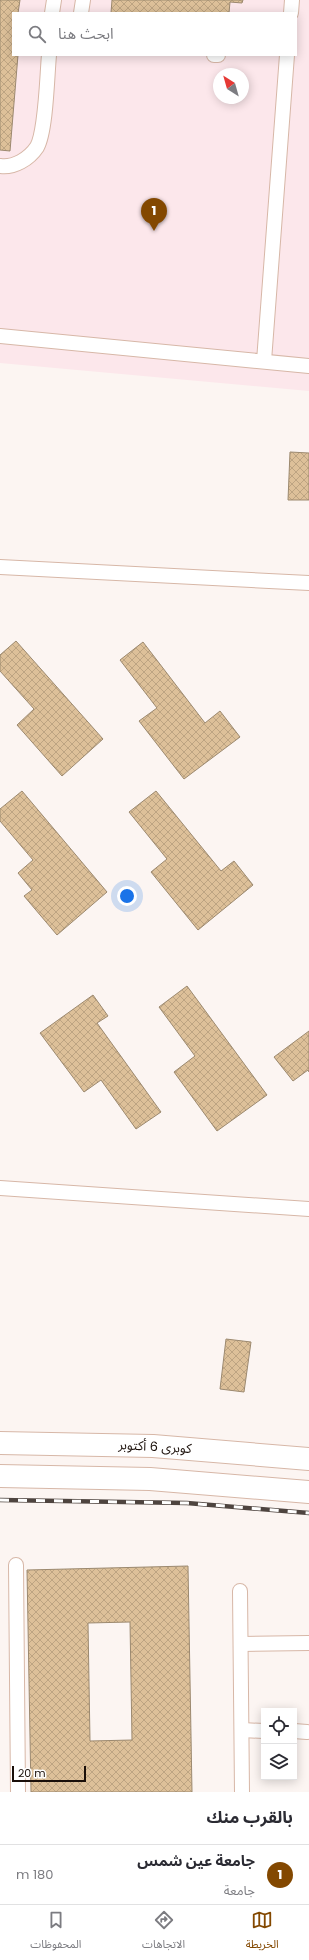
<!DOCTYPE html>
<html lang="ar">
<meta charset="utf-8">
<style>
body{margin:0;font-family:Poppins,"Noto Sans Arabic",sans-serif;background:#f7f7f7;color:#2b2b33;direction:rtl}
.controls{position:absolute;right:12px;bottom:12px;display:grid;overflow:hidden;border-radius:0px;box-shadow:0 2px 10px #0003}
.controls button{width:36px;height:36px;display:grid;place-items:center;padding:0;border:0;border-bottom:1px solid #e1e1e2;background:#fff;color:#2b2b33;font:20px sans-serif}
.compass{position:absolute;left:213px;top:68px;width:36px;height:36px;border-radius:50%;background:#fff;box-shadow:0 2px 10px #0003;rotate:323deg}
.scale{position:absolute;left:12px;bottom:10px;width:74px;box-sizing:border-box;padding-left:4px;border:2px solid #1a0f09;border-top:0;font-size:11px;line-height:14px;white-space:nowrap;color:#1a0f09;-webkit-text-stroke:3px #fff;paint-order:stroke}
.you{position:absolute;left:127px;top:896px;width:14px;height:14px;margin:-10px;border:3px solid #fff;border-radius:50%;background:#1a73e8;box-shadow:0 0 0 6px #1a73e833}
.badge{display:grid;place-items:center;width:26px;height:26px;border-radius:50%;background:#834800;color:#fff;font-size:13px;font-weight:700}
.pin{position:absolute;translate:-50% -33px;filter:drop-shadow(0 1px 2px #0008)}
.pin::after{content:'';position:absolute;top:21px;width:14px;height:12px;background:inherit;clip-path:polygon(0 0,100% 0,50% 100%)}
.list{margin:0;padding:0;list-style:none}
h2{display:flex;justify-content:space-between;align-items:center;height:52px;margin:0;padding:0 16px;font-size:17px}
h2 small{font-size:13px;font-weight:400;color:#7c7c81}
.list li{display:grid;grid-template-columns:26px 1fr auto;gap:12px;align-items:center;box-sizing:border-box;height:60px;padding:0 16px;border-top:1px solid #e1e1e2}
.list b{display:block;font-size:15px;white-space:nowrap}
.list p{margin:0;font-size:13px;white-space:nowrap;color:#7c7c81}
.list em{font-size:13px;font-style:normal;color:#7c7c81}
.icon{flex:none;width:22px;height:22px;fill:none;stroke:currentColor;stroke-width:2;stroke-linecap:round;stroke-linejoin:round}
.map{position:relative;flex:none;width:309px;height:1792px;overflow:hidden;direction:ltr}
.search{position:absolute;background:#fff;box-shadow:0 2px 10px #0003;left:12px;right:12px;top:12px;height:44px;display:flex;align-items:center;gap:10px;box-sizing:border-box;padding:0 14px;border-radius:0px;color:#7c7c81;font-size:15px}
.sheet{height:112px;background:#fff}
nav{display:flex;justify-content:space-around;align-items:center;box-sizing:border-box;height:56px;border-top:1px solid #e1e1e2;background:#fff;font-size:11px;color:#7c7c81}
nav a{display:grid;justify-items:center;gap:2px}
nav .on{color:#834800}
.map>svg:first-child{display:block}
.education{fill:#fce7eb;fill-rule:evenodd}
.building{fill:url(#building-cross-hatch);stroke:#9c896f;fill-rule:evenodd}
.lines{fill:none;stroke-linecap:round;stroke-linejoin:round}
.service-casing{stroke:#d7b7a7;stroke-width:16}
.motorway-casing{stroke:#d7b7a7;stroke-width:24}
.service{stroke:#fff;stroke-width:14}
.motorway{stroke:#fff;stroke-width:22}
.rail-casing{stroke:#4e443f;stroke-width:4.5}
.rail{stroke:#fff;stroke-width:3;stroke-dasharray:9;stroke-linecap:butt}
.labels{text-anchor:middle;stroke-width:3;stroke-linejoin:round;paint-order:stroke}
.street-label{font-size:13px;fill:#1a0f09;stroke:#fff}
</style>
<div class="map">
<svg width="309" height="1792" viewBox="0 0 309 1792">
<defs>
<pattern id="building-cross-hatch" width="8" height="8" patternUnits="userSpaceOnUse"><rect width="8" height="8" fill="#ddc099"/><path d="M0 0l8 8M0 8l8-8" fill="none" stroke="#bda482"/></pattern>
</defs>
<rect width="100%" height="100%" fill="#fcf5f2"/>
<path class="education" d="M0 0H309V391L0 363ZM13 13H296V55H13ZM219 74H243V98H219Z"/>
<g class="building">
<path d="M0 0H20L18 13H13V55H18L10 151 0 150Z"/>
<path d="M112 0H243L242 3 230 2 229 13H111Z"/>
<path d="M290 452 309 453V500H288Z"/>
<path d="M16 641 103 739 62 776 17 725 34 709 0 671V655Z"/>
<path d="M143 642 205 723 220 711 240 737 184 779 139 721 157 708 120 660Z"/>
<path d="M22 791 107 892 57 935 24 896 32 890 18 873 33 860 0 821V809Z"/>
<path d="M156 791 221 871 234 861 253 885 198 930 151 872 167 859 129 812Z"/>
<path d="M187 986 267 1095 217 1131 174 1072 195 1056 159 1007Z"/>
<path d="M93 995 108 1016 97 1023 161 1112 136 1129 101 1080 84 1092 40 1033Z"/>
<path d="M309 1031V1072L308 1070 293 1081 274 1057Z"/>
<path d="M226 1339 251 1342 244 1392 220 1389Z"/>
<path d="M188 1566 192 1792H31L27 1570ZM130 1622 132 1740 90 1741 88 1623Z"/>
</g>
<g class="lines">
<defs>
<g id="service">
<path d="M52 13 54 0"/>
<path d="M81 13 83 0"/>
<path d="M291 13 292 0"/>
<path d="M214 55H218"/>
<path d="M0 166C14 168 29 159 37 147 46 131 47 76 49 55"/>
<path d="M0 336 309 366"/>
<path d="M264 361 287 55"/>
<path d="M0 567 309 583"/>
<path d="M0 1188 309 1209"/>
<path d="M16 1565 18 1792"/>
<path d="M240 1591 242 1792"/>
<path d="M241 1644 309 1643"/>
<path d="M242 1730 264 1731"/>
<path d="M294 1731 307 1732"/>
</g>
<g id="motorway">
<path d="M0 1443 153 1446 309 1459"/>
<path d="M0 1476 150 1479 309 1492"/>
</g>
</defs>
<use href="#service" class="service-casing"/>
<use href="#motorway" class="motorway-casing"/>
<use href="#service" class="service"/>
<use href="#motorway" class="motorway"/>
<defs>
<path id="rail" d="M0 1500 187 1503 309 1513"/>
</defs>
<use href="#rail" class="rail-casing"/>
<use href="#rail" class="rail"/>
</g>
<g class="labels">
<g class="street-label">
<text transform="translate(155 1446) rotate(3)" y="5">كوبرى 6 أكتوبر</text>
</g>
</g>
</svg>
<div class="controls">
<button><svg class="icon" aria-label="locate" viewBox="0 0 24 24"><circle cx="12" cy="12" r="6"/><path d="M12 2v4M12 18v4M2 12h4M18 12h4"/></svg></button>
<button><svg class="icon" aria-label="layers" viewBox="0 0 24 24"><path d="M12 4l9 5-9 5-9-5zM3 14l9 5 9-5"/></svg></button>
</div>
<svg class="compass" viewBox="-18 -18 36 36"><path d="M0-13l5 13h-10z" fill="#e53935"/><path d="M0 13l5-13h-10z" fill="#7c7c81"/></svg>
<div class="scale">20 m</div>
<div class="you"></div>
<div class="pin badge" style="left:154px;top:231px">1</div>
<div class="search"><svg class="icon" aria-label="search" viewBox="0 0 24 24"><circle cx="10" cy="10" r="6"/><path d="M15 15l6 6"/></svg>ابحث هنا</div>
</div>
<section class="sheet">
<h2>بالقرب منك<small></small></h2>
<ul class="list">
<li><span class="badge">1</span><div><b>جامعة عين شمس</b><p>جامعة</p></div><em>180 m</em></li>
</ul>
</section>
<nav>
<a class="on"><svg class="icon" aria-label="map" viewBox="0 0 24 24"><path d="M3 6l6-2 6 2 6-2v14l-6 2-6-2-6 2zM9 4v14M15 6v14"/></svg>الخريطة</a>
<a><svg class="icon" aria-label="directions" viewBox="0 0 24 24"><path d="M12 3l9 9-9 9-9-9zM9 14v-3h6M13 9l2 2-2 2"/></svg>الاتجاهات</a>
<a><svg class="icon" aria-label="saved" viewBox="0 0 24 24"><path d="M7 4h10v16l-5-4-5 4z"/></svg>المحفوظات</a>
</nav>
